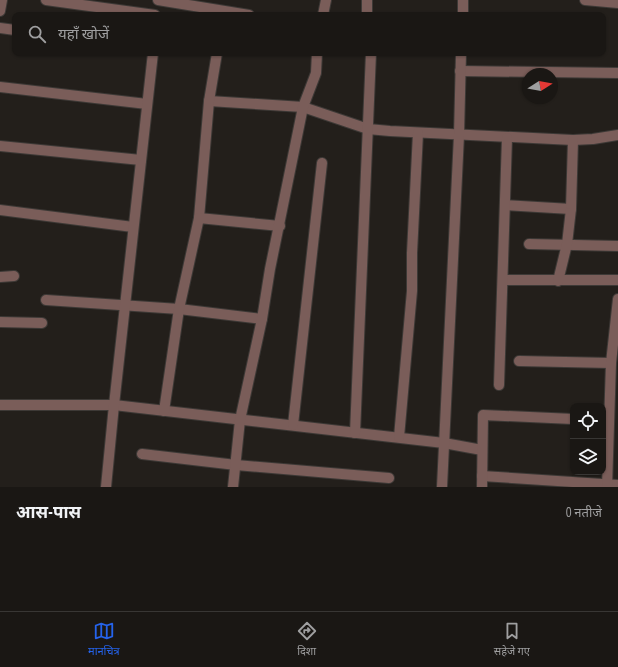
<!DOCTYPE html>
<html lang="hi">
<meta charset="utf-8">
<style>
body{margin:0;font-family:"PT Sans Narrow","Noto Sans Devanagari",sans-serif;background:#272422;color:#f1f3f6}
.controls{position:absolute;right:12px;bottom:12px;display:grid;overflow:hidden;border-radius:8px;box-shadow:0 1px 3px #0004}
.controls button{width:36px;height:36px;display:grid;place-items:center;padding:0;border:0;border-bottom:1px solid #383634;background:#1a1714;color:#f1f3f6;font:20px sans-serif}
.compass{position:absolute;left:522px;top:68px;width:36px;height:36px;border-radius:50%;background:#1a1714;box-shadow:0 1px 3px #0004;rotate:79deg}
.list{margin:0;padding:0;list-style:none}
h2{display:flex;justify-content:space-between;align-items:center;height:52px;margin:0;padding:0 16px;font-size:17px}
h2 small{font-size:13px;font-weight:400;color:#9f9fa0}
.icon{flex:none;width:22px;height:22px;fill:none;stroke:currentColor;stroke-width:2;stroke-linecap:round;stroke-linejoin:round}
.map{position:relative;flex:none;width:618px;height:487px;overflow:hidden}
.search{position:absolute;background:#1a1714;box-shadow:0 1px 3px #0004;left:12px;right:12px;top:12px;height:44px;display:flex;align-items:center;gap:10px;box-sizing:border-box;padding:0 14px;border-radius:8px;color:#9f9fa0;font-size:15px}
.sheet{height:124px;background:#1a1714}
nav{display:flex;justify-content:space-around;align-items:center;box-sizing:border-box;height:56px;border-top:1px solid #383634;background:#1a1714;font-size:11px;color:#9f9fa0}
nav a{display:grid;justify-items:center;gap:2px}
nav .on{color:#2563eb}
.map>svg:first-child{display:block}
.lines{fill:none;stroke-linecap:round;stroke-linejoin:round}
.minor-casing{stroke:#3d3936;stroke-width:12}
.minor{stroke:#7a5d59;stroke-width:10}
</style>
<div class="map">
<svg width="618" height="487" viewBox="0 0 618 487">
<rect width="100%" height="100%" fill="#231f1b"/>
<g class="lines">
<defs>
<g id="minor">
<path d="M46 0 155 15"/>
<path d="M158 0 249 15"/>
<path d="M585 0 618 3"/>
<path d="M0 11 2 0"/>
<path d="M323 15 326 0"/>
<path d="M367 15V0"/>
<path d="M463 15V0"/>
<path d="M0 28 15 30"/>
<path d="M460 71 618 73"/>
<path d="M0 87 147 104"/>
<path d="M209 101 303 107 368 129 390 131 573 140 593 139 618 135"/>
<path d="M0 146 141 160"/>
<path d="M505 205 571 209"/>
<path d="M0 210 133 227"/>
<path d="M199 218 209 101 217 53"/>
<path d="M529 244 618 246"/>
<path d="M0 277 14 276"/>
<path d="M503 280H618"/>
<path d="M558 281 567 244 571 209 573 140"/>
<path d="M46 300 179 309 262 319"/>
<path d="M0 322 42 323"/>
<path d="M519 361 611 363"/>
<path d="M499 385 507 138"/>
<path d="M0 405H114L444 443 482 450"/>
<path d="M164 411 179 309 199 218 280 226"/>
<path d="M293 425 322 163"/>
<path d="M355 433 371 53"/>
<path d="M399 437 412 291V253L418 133"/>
<path d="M142 454 236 465 389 478"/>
<path d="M482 476 618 485"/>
<path d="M106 487 114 405 153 53"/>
<path d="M233 487 240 420 262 319 270 269 303 107 316 73 317 53"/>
<path d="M442 487 459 135 461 53"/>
<path d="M482 487 483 415 573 419"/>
<path d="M607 487 611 363 618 299"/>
</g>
</defs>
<use href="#minor" class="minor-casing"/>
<use href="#minor" class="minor"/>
</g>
</svg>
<div class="controls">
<button><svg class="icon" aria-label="locate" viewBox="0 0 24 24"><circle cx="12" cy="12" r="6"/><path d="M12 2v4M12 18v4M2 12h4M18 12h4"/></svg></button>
<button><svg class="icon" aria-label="layers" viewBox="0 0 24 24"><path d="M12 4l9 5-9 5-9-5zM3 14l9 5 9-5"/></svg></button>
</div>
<svg class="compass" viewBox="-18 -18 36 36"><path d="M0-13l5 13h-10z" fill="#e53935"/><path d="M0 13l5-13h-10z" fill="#9f9fa0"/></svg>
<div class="search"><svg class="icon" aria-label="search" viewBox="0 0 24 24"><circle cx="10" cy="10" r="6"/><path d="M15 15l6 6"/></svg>यहाँ खोजें</div>
</div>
<section class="sheet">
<h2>आस-पास<small>0 नतीजे</small></h2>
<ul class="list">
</ul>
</section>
<nav>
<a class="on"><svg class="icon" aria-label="map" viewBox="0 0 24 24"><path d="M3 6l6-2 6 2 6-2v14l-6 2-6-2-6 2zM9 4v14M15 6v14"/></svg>मानचित्र</a>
<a><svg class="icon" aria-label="directions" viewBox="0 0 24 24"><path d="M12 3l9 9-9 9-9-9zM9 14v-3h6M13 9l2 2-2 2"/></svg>दिशा</a>
<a><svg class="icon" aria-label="saved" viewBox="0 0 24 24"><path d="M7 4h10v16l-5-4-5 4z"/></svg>सहेजे गए</a>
</nav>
